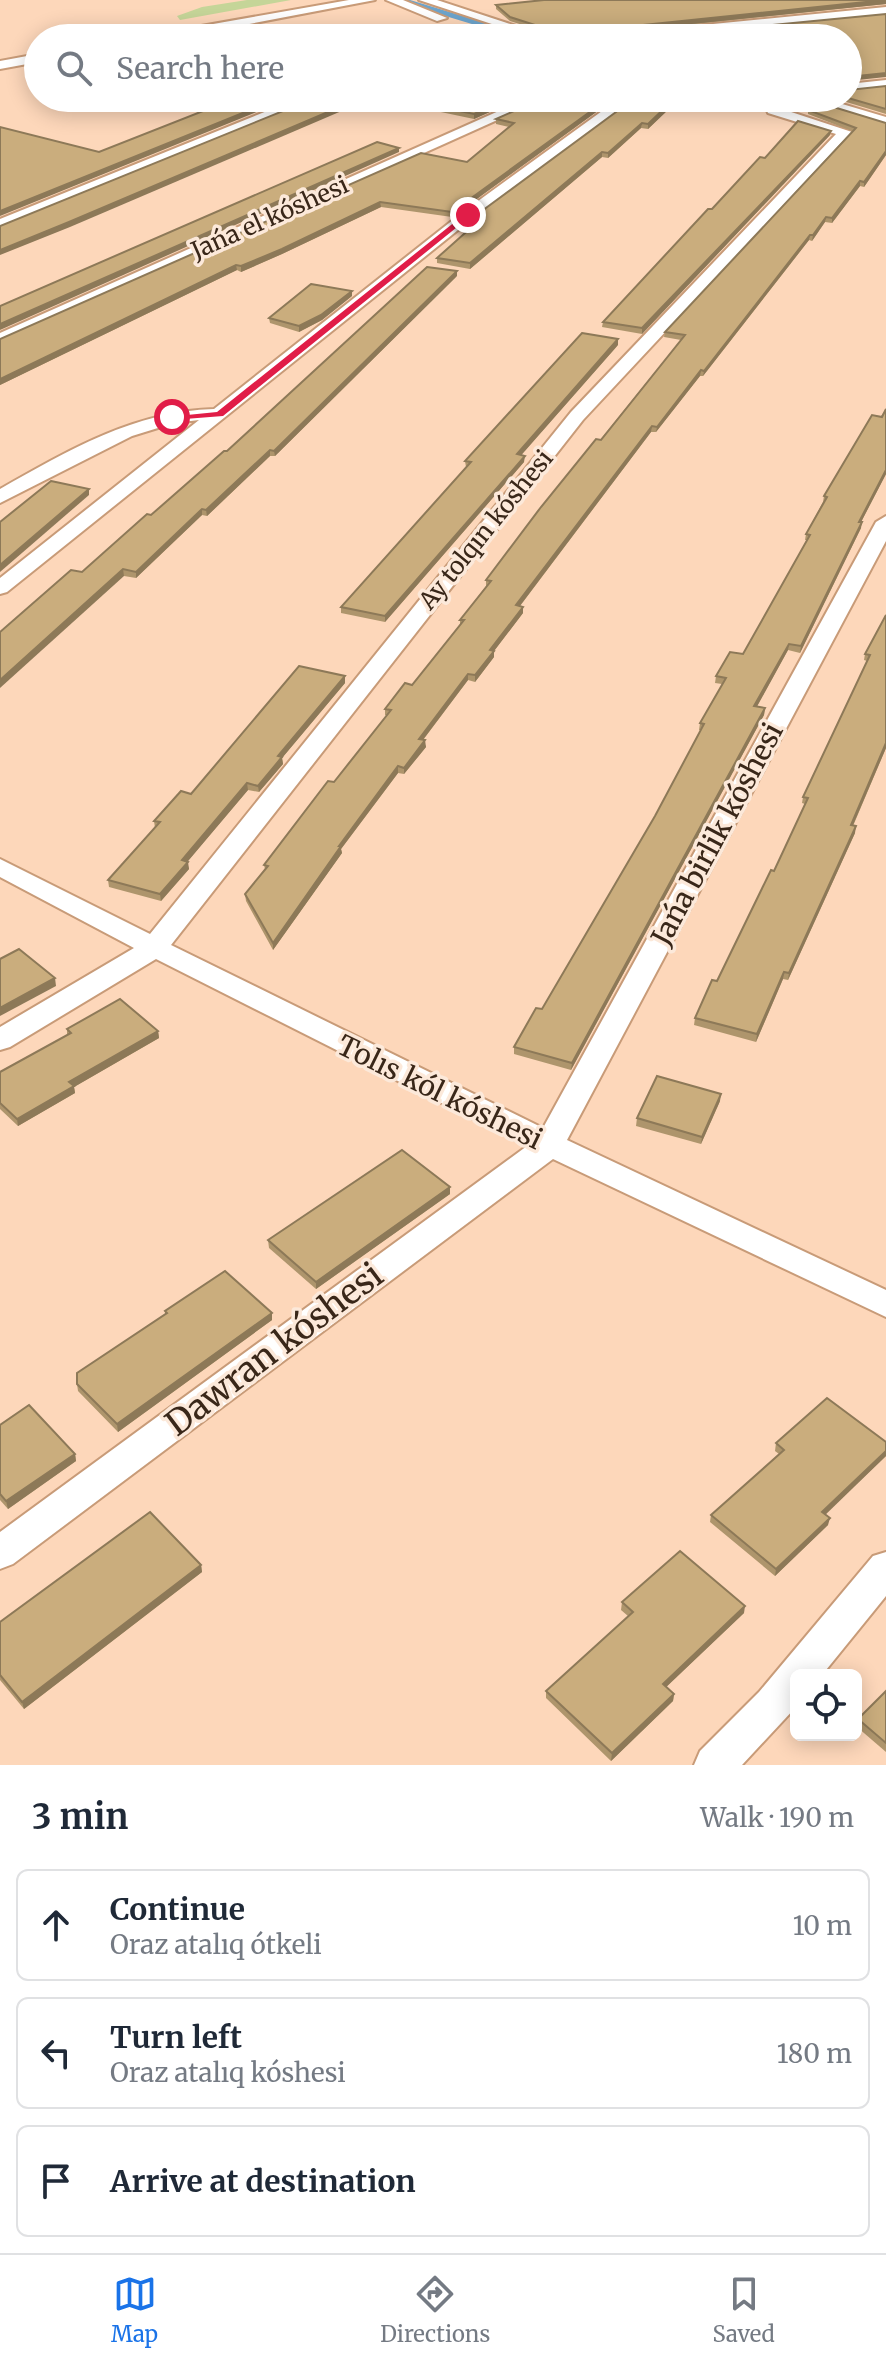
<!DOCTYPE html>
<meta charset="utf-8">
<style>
body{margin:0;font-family:Merriweather,serif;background:#f2f2f3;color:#1f2937}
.controls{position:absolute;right:24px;bottom:24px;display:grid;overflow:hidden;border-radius:12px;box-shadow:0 4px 20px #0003}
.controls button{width:72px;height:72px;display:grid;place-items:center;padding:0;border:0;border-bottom:2px solid #e0e1e3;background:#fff;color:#1f2937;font:40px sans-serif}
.stop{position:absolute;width:24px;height:24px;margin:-18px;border:6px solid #e11d48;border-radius:50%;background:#fff}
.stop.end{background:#e11d48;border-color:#fff;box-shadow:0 2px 8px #0008}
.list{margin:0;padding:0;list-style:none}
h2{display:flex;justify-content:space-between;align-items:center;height:104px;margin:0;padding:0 32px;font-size:34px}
h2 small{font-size:26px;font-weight:400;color:#747a83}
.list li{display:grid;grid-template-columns:52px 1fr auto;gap:24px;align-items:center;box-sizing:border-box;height:112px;margin:0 16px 16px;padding:0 16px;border:2px solid #e0e1e3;border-radius:12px}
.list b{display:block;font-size:30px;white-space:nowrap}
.list p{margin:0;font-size:26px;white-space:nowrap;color:#747a83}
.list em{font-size:26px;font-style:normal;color:#747a83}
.icon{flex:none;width:44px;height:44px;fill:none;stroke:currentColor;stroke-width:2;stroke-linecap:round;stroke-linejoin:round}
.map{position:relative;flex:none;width:886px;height:1765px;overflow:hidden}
.search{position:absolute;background:#fff;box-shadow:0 4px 20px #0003;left:24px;right:24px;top:24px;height:88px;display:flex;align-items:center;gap:20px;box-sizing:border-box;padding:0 28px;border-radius:44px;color:#747a83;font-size:30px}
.sheet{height:488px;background:#fff}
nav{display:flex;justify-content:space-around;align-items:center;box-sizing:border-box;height:112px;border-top:2px solid #e0e1e3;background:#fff;font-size:22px;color:#747a83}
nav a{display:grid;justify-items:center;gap:4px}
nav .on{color:#1a73e8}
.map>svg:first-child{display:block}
.green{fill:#c5d598}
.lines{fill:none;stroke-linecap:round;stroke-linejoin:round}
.stream{stroke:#6ca4cc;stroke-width:5}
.street-casing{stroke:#c89b78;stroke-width:4}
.street{fill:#fff;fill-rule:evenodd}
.wall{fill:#ae956c}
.shaded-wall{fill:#8d7958}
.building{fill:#caad7d;stroke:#8d7958;stroke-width:2}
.route{fill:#e11d48}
.labels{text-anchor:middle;stroke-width:7;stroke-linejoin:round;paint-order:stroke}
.far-street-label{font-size:24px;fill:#392719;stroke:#fce9da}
.street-label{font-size:28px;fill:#392719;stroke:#fce9da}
.near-street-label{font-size:34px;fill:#392719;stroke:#fce9da}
</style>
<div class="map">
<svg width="886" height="1765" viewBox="0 0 886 1765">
<rect width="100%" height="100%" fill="#fdd7ba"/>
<path class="green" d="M247 0H291L180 20 177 16 202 7Z"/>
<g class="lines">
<g class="stream">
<path d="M408 2 527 38"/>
<path d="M794 100 823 109"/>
</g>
<defs>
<g id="street">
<path d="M349 0H375L176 38H150L156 34Z"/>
<path d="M386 0H403L447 18 437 21Z"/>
<path d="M419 0H437L553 38H534Z"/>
<path d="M886 7V15L648 38H605L611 34Z"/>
<path d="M38 54V62L0 69V61Z"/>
<path d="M886 80V88L848 92V84Z"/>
<path d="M299 98H318L0 229V219Z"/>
<path d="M528 98H546L0 344V333Z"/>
<path d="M620 98H636L473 218 7 592 0 594V578L199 420 174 423 132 436 0 503V489C67 451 135 411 214 409L463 212Z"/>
<path d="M776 98H800L779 108 852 132 583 420 171 945 543 1128 876 522 886 516V541L567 1140 886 1290V1317L553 1159 13 1564 0 1569V1532L527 1146 156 959 10 1047 0 1050V1027L134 948 0 877V859L150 934 571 412 836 134 768 113 764 103Z"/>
<path d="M801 98H822L886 117V125Z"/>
<path d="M886 1552V1596L822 1675H796V1707L742 1765H694L700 1751 759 1692 873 1556Z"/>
</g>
</defs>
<use href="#street" class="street-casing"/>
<use href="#street" class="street"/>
</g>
<g class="wall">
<path d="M886 0V4L562 38H556L554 35 510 21 496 9V5Z"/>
<path d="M886 86V114L833 98H848L849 90Z"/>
<path d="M430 98H521L474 119 436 111Z"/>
<path d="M610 102 452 217 381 207 282 254 241 272 237 270 0 385V339L467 162 509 127 496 124V119Z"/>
<path d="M671 102V107L648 129 641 128 608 158 602 157 470 269 437 263V258L478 221H475V216Z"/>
<path d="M808 110 886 123V155L864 187 860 186 832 223 825 222 812 241 809 240 703 376H700L656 432H651L520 606 523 613 494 651V657L475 682 468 680 423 740 426 747 404 774 398 773 341 849 342 853 273 950 246 901 245 894 265 869 264 865 334 782 387 716 385 715V709L412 685 460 625V620L486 586V580L681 340 664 337 665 332 852 131 808 114Z"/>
<path d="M830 135 642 334 602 327 603 322 712 209 765 158Z"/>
<path d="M457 276 275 456H270L207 516 202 515 136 578 124 576 82 572 227 451Z"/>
<path d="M352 296 322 320 299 332 270 323 269 318Z"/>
<path d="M618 345 521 455 524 462 385 622 341 613V607L466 467 465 461Z"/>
<path d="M886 409V474L861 522V528L800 653 788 650 757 706 765 708 764 715 571 1070 514 1054V1047L542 1009 655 816 701 730H699L700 723 722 684 715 683 716 676 743 654 807 540H805L806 534 823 502 824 496Z"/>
<path d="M886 615V748L853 826 855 833 788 980 783 979 756 1042 694 1025 695 1018 717 981 774 871 805 804 802 803 803 797 867 661 864 660 865 654Z"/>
<path d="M345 676V683L282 758 283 764 259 792 248 790 187 862 189 869 161 901 109 887 108 880 155 828 154 821Z"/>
<path d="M67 1029 158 1031 159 1038 74 1087 75 1093 18 1126 0 1109V1072L67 1035Z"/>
<path d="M720 1101 701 1144 636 1126 637 1118Z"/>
<path d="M450 1187V1194L316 1289 269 1248 268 1240Z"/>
<path d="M165 1311 272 1320 118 1432 78 1391 77 1384 165 1314Z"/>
<path d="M0 1425 75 1454 76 1461 8 1509 0 1500Z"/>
<path d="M886 1442V1456L825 1514 828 1525 775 1576 710 1522 711 1515 779 1454 775 1451 776 1443Z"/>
<path d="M201 1565 202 1572 24 1709 0 1680V1622Z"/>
<path d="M622 1602 744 1613 666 1687 674 1694 673 1701 611 1761 546 1698V1691L628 1616 621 1610Z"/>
<path d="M886 1691V1752L857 1727 858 1719Z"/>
</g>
<g class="shaded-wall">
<path d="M886 0V4L556 38V34Z"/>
<path d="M886 73V77L848 81V77Z"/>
<path d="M280 98H291L0 216V211Z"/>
<path d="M361 98H372L70 227 0 255V250Z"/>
<path d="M510 98H521L474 119V114Z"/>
<path d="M610 98V102L452 217V212Z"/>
<path d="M671 102V107L648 129V124Z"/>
<path d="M642 123 641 128 608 158V153Z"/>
<path d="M831 131 830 135 642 334V328Z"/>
<path d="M399 148V152L0 330V324Z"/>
<path d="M886 151V155L864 187V182Z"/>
<path d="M602 152V157L470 269V263Z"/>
<path d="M860 181V186L832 223V218Z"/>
<path d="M380 202 381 207 282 254 241 272V266Z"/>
<path d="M826 217 825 222 812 241 813 235Z"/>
<path d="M810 235 809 240 703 376 704 371Z"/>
<path d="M236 265 237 270 0 385V379Z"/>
<path d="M457 271V276L275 456 274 451Z"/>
<path d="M352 291V296L322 320 299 332V326Z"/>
<path d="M618 339V345L517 460V454Z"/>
<path d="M701 370 700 376 656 432 657 427Z"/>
<path d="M652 426 651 432 516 611V605Z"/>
<path d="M270 450V456L207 516 206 510Z"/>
<path d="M525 456 524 462 385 622V616Z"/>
<path d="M886 470V474L858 528 859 522Z"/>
<path d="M89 489V495L0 572V565Z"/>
<path d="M202 509V515L136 578V572Z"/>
<path d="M862 522 861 528 800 653 801 646Z"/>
<path d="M123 569 124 576 0 688V680Z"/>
<path d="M523 607V613L494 651V657L475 682V675L490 650Z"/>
<path d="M789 644 788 650 754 712V706Z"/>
<path d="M468 674V680L419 745V739Z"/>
<path d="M345 676V683L282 758 283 764 259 792 258 786 278 756Z"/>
<path d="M765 708 764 715 571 1070 572 1063Z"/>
<path d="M425 740 426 747 404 774V768Z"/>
<path d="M886 743V748L850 832 851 825Z"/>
<path d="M398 766V773L341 849 342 853 273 950V943L339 846Z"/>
<path d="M247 783 248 790 183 867 182 860Z"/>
<path d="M856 826 855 833 788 980 789 973Z"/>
<path d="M188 862 189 869 161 901 160 894Z"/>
<path d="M784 972 783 979 756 1042 757 1034Z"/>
<path d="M55 978 56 986 0 1016V1008Z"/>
<path d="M158 1031 159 1038 74 1087 75 1093 18 1126 17 1119 69 1082Z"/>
<path d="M721 1094 720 1101 701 1144 702 1137Z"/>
<path d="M450 1187V1194L316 1289V1282Z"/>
<path d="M272 1313V1320L118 1432 117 1424Z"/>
<path d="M886 1451V1456L821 1519 822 1512Z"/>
<path d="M75 1454 76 1461 8 1509 6 1501Z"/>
<path d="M830 1518 828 1525 775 1576 776 1569Z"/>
<path d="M201 1565 202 1572 24 1709 22 1702Z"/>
<path d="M745 1606 744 1613 662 1691 663 1684Z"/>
<path d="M674 1694 673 1701 611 1761 612 1753Z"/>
</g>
<g class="building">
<path d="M544 0H885L556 34 554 31 510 17 496 5Z"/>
<path d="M886 14V73L848 77V38H621L620 37H649Z"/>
<path d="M423 28 455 38H371Z"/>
<path d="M886 86V109L848 98V88L849 90Z"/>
<path d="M236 98H280L0 211V127L99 152Z"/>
<path d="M315 98H361L69 222 0 250V226Z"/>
<path d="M432 98H510L474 114 436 106Z"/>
<path d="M543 98H609L452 212 380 202 282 249 241 266 236 265 0 379V339L421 153 467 162 514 123 496 119Z"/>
<path d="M635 98 671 102 648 124 642 123 608 153 602 152 470 263 437 258 483 217 475 216Z"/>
<path d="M817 102 886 123V151L864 182 860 181 832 218 826 217 813 235H810L704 371 701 370 657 427 652 426 516 605 523 607 490 650 494 651 475 675 468 674 419 739 425 740 404 768 398 766 339 846H341L273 943 245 894 268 866 264 865 328 781 334 782 391 710 385 709 405 683 412 685 464 620H460L491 581 486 580 541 507 596 439 601 440 685 335 665 332 856 128 808 110Z"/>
<path d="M798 121 831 131 642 328 603 322 708 209H712L760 157 765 158Z"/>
<path d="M377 142 399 148 0 324V306Z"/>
<path d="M427 267 457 271 274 451 270 450 206 510 202 509 136 572 123 569 0 680V632L71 570 82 572 147 514 151 515 224 451H227Z"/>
<path d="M311 284 352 291 321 315 299 326 269 318Z"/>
<path d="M582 333 618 339 517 454 525 456 385 616 341 607 471 462 465 461Z"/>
<path d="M886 409V470L859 522H862L801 646 789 644 754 706 765 708 572 1063 514 1047 536 1008 542 1009 655 816 704 724 700 723 726 678 716 676 730 652 743 654 810 535 806 534 827 497 824 496 872 415 882 417Z"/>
<path d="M51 481 89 489 0 565V522Z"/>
<path d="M886 615V743L851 825 856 826 789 973 784 972 757 1034 695 1018 712 980 717 981 771 870 774 871 808 798 803 797 870 655 865 654Z"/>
<path d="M299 666 345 676 278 756 282 757 258 786 247 783 182 860 188 862 160 894 108 880 160 822 154 821 181 791 191 794Z"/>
<path d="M19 949 55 978 0 1008V959Z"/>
<path d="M120 999 158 1031 69 1082 74 1086 17 1119 0 1103V1072L71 1033 67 1029Z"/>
<path d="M657 1076 721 1094 702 1137 637 1118Z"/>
<path d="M402 1150 450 1187 316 1282 268 1240Z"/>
<path d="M225 1271 272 1313 117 1424 77 1384V1373L167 1313 165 1311Z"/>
<path d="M827 1398 886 1442V1451L822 1512 830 1518 776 1569 711 1515 784 1450 776 1443Z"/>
<path d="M29 1405 75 1454 6 1501 0 1494V1425Z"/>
<path d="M150 1512 201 1565 22 1702 0 1675V1622Z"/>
<path d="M680 1551 745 1606 663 1684 674 1694 612 1753 546 1691 633 1612 622 1602Z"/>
<path d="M886 1691V1743L858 1719Z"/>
</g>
<path class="route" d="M466 213 472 215 223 416 172 420 167 417 217 412Z"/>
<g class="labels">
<g class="far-street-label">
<text transform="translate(270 218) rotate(-24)" y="8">Jańa el kóshesi</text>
<text transform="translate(486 530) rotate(-51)" y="8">Ay tolqın kóshesi</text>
</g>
<g class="street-label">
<text transform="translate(717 834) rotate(-62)" y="10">Jańa birlik kóshesi</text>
<text transform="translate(440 1092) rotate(26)" y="10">Tolıs kól kóshesi</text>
</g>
<g class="near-street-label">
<text transform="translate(274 1349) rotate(-37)" y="12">Dawran kóshesi</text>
</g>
</g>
</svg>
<div class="controls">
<button><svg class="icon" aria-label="locate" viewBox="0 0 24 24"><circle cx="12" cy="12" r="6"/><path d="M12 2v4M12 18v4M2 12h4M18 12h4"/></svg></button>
</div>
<div class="stop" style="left:172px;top:417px"></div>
<div class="stop end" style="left:468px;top:215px"></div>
<div class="search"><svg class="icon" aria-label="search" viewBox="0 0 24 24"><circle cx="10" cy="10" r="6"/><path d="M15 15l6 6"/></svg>Search here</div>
</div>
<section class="sheet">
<h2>3 min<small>Walk · 190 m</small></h2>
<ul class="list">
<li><svg class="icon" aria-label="ahead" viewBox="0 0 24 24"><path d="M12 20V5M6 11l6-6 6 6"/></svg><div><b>Continue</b><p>Oraz atalıq ótkeli</p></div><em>10 m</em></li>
<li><svg class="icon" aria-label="left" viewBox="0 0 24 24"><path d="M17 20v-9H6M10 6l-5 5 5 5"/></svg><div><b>Turn left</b><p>Oraz atalıq kóshesi</p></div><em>180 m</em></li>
<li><svg class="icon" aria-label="arrive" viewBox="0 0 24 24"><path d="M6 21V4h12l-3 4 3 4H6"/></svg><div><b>Arrive at destination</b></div></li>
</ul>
</section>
<nav>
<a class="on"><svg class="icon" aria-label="map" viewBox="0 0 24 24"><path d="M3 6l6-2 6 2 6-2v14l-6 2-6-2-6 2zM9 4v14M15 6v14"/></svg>Map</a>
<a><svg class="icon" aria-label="directions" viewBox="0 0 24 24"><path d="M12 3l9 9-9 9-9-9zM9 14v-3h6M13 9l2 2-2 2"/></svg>Directions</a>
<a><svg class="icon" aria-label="saved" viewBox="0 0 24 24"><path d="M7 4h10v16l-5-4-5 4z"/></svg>Saved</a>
</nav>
